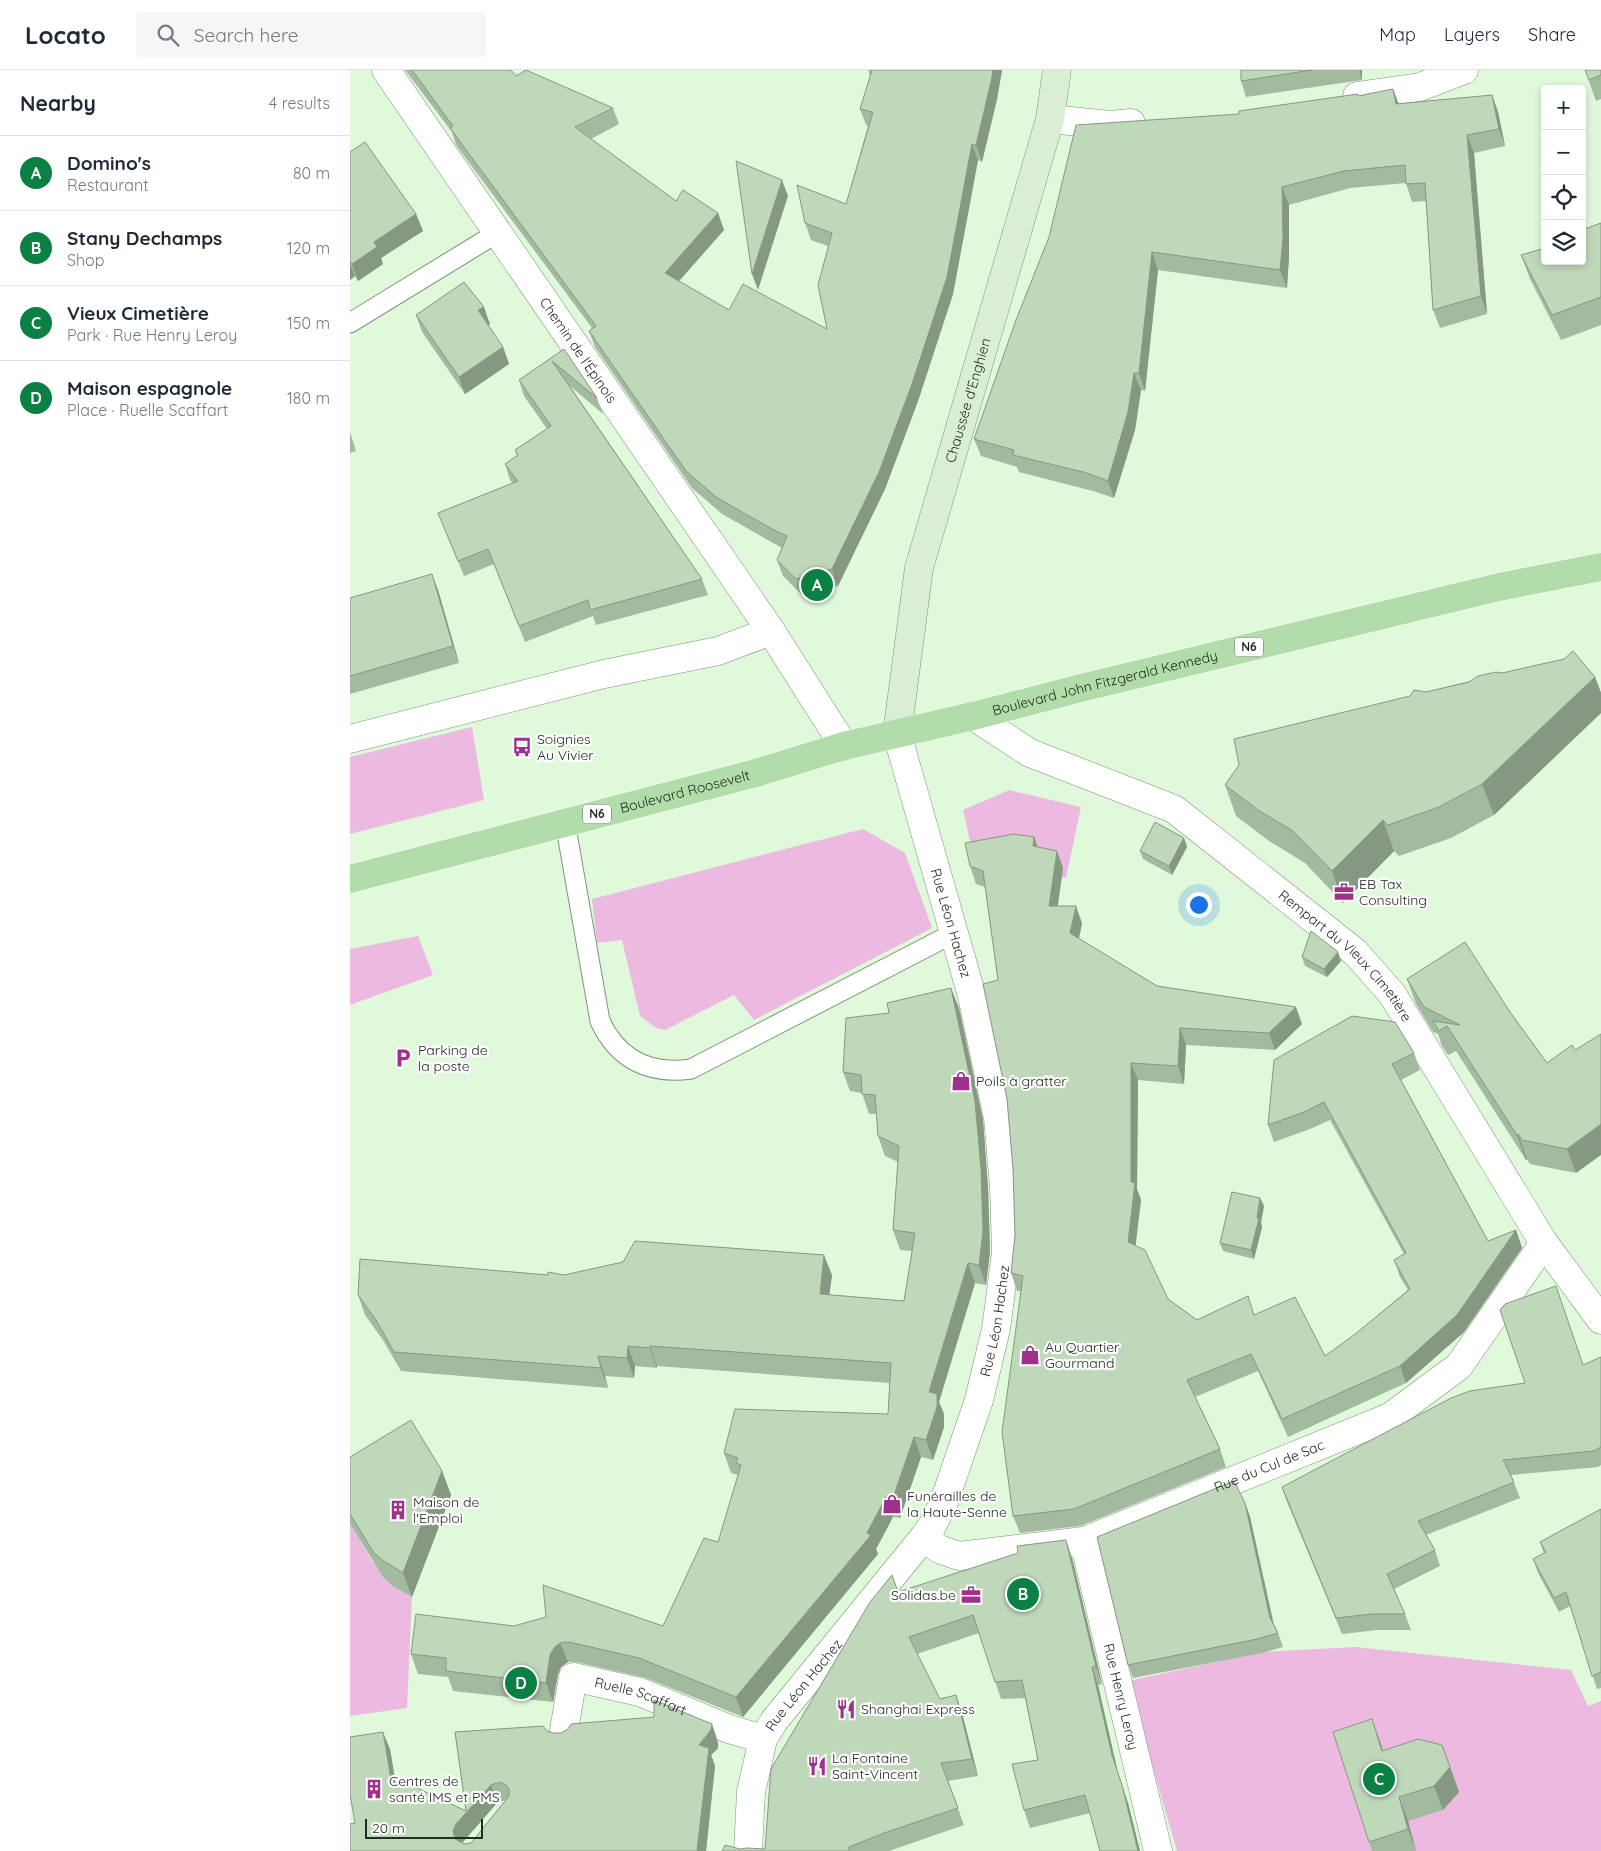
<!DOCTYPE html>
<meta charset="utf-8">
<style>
body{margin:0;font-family:Quicksand,sans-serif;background:#f6f6f7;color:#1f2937}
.controls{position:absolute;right:15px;top:15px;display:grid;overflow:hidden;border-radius:5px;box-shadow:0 2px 8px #0003}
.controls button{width:45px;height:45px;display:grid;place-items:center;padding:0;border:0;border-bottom:1px solid #e0e1e3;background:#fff;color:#1f2937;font:25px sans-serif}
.scale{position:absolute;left:15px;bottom:12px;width:118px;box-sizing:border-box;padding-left:5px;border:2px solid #232c21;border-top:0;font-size:14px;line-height:18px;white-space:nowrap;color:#232c21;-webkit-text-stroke:4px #fefefe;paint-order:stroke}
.you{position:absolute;left:848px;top:834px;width:18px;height:18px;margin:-12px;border:4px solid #fff;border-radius:50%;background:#1a73e8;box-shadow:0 0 0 8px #1a73e833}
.badge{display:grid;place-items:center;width:32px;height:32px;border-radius:50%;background:#0b8043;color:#fff;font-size:16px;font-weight:700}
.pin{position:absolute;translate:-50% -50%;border:2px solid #fff;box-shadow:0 1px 5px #0006}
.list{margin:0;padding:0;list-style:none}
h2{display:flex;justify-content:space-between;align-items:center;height:65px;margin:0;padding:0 20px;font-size:21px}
h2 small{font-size:16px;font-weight:400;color:#747a83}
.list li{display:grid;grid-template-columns:32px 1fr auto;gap:15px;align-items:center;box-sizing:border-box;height:75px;padding:0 20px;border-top:1px solid #e0e1e3}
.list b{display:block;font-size:19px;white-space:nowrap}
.list p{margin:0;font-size:16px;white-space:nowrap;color:#747a83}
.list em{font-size:16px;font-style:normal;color:#747a83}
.icon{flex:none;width:28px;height:28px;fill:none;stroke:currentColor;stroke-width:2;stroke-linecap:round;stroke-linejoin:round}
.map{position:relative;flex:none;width:1251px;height:1781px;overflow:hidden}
header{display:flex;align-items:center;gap:30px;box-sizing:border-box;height:70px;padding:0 25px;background:#fff;border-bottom:1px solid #e0e1e3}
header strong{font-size:24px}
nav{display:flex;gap:28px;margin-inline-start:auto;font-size:18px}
.search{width:350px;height:45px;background:#f6f6f7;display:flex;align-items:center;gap:12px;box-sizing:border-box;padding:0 18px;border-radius:5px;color:#747a83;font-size:19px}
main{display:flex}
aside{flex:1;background:#fff}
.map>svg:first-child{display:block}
.green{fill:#ecb9e1}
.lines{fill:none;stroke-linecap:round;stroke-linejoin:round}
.lane-casing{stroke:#7c9478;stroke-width:21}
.street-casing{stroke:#7c9478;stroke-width:29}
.secondary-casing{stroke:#7c9478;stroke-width:29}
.primary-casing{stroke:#fff;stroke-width:29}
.lane{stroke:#fff;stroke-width:19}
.street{stroke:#fff;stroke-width:28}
.secondary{stroke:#d9eed5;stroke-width:28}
.primary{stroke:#b2ddab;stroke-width:28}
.wall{fill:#a4baa0;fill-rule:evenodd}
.shaded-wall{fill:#869782}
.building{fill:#bfd8ba;stroke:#869782;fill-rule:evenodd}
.labels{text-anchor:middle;stroke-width:4.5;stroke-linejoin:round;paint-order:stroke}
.shield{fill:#fefefe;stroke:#656b63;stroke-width:1}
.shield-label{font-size:12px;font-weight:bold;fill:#232c21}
.street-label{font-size:14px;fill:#232c21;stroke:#fefefe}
.poi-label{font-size:14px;fill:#232c21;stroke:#fefefe;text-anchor:start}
</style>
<header>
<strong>Locato</strong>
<div class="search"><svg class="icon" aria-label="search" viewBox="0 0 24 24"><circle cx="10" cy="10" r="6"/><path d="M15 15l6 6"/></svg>Search here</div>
<nav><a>Map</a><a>Layers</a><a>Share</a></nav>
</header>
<main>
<aside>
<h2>Nearby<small>4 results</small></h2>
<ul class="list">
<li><span class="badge">A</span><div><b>Domino's</b><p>Restaurant</p></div><em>80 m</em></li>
<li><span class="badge">B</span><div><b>Stany Dechamps</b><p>Shop</p></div><em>120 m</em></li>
<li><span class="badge">C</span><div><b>Vieux Cimetière</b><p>Park · Rue Henry Leroy</p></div><em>150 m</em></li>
<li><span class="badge">D</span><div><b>Maison espagnole</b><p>Place · Ruelle Scaffart</p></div><em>180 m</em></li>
</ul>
</aside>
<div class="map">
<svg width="1251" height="1781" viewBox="0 0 1251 1781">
<rect width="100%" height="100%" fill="#e0f9db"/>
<g class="green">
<path d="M122 657 134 730 0 764V687Z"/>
<path d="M659 720 731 737 716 808 652 795 626 798 613 740Z"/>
<path d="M513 759 555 783 582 858 404 950 384 925 315 960 306 958 290 946 272 870 247 873 242 829Z"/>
<path d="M68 866 83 905 0 935V879Z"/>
<path d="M0 1453C17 1481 30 1514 62 1525L57 1638 0 1646Z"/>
<path d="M1006 1577 1221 1600 1238 1636 1251 1631V1781H827L778 1611 912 1582Z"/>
</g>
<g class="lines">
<defs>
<g id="lane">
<path d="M0 253 147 163"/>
<path d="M215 752 250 951C268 990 300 1005 341 999L604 863"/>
</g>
<g id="street">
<path id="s1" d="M36 0 421 561 494 676"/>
<path d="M1007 26 1070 17 1114 0"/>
<path d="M700 49 760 55 781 53"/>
<path id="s2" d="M623 646 680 683 824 739 1005 882 1042 924 1194 1173 1251 1250"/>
<path d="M0 669 254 604 368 581 421 561"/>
<path id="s3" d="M574 1467 589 1479 609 1486 734 1471 1040 1347 1109 1296 1194 1173"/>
<path id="s4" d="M734 1471 808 1781"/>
<path id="s5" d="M213 1666 223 1607 290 1622 379 1659 413 1669"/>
<path id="s6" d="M398 1781 401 1722 413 1669 424 1651 574 1467 582 1456 594 1432 629 1330 646 1259 656 1183 654 1117 648 1048 622 926 547 664"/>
</g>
<g id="secondary">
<path id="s7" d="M547 664 569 498 700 49 707 0"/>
</g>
<g id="primary">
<path id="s8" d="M0 809 406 703 494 676 623 646 731 618 1149 517 1251 497"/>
</g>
</defs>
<use href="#lane" class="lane-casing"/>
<use href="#street" class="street-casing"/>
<use href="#secondary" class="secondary-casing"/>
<use href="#primary" class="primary-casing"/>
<use href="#lane" class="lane"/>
<use href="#street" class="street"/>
<use href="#secondary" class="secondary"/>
<use href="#primary" class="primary"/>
</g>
<g class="wall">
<path d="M55 0H161L166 6 263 38 269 54 241 69 326 131 368 143 374 160 329 211 379 240 477 259 478 176 461 170 455 153 496 134 518 56 516 55 510 39 520 6 518 0H652L647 29 632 92 628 90 603 224 568 331 535 419 488 516 452 525 433 506 427 490 432 478 372 444 342 418 245 277 239 261 242 258 106 75 102 62Z"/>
<path d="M891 0H1012V10L896 27 891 11Z"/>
<path d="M1235 0H1251V29L1246 31Z"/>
<path d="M1043 19 1049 34 1142 25 1148 42 1155 76 1124 83 1137 244 1090 258 1083 240 1076 131 1062 132 1056 113 1000 118 939 135V186L937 218 808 200 795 321 791 320 785 360 764 428 743 421 669 402 667 397 631 386 624 369 889 44 1008 24V26Z"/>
<path d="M0 82 66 144 73 161 31 188 33 194 8 211 5 206 0 210Z"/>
<path d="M1251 153V255L1211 270 1180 209 1171 185 1195 178Z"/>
<path d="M66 245 140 254 138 255 153 277 159 294 115 324 72 262Z"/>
<path d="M214 279 247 328 253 344 220 316 352 509 358 525 246 555 243 546 175 572 144 494 114 506 88 443 163 413 160 410 155 394 167 386 165 380 197 359 174 326 169 310Z"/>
<path d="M0 362 6 381 0 383Z"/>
<path d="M88 520 109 593 0 624V528Z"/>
<path d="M1152 603 1245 607 1251 623V643L1144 745 1101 768 1049 786 1044 781 993 833 955 793 919 771 886 746 875 715 1076 622Z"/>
<path d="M684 767 688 777 707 781 713 798 708 836 732 853 729 869 807 916 952 954 925 980 836 975 834 1014 788 1010 787 1119 791 1130 785 1175 818 1229 847 1250 905 1244 975 1286 1004 1265 1058 1220 1050 1207 1044 1190 1054 1184 980 1050 960 1059 924 1072 918 1055 1064 983 1070 1000 1051 1010 1138 1171 1166 1160 1172 1178 1114 1262 1056 1313 938 1367 908 1301 845 1327 870 1379 876 1397 730 1456 670 1463 663 1446 671 1221H667L661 1203 665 1165 663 1099 648 910 635 817 626 814 620 796Z"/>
<path d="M834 768 837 777 822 805 793 789 790 781Z"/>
<path d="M952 887 991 891 977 907 955 896Z"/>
<path d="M1057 909 1160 942 1197 993 1226 1103 1180 1094 1177 1089 1176 1090 1106 981 1098 985 1092 976 1088 964 1083 962 1066 934Z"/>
<path d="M609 938 633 1050 638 1118 640 1182 636 1215 625 1213 589 1332 594 1344V1357L583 1390 571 1387 550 1448 543 1447 526 1479 528 1484 393 1647 296 1608 226 1592H218L211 1597 208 1604 203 1632 103 1621 98 1607 68 1604 61 1584 164 1556H313L368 1472 388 1405 381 1403 374 1383 538 1344 540 1313 307 1296V1298L285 1296 284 1308 255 1306 258 1318 51 1301 33 1270 15 1245 8 1225 198 1205H482L479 1225 554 1231 562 1181 550 1180 543 1160 548 1092 535 1086 528 1066 527 1044H519L512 1023 500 1021 493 1002Z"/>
<path d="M910 1128 914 1136 911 1152 912 1157 904 1189 873 1181 870 1173Z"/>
<path d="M1251 1287V1395L1248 1397 1161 1405 1170 1428 1076 1465 1085 1480 1090 1496 1044 1519 1055 1544 1061 1560H1028L992 1564 937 1432 932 1417 1175 1313 1234 1295Z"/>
<path d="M0 1387 92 1401 101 1425 62 1527 43 1516 33 1507 0 1454Z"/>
<path d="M895 1433 900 1447 924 1554 928 1563 933 1577 912 1583 783 1608 778 1595Z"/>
<path d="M1251 1439V1618L1247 1619 1220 1536 1209 1542 1188 1503 1183 1489 1194 1484 1190 1472Z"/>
<path d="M722 1488 752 1614 748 1615 768 1703 778 1733 790 1781H750L740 1743 680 1758 674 1740 688 1690 675 1628 651 1629 629 1563 567 1584 590 1629 606 1625 612 1643 628 1706 598 1711 614 1755 539 1781H372L390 1779H415L548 1522Z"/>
<path d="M197 1661 203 1663 368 1672V1678L361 1685 365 1696 356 1781H0L5 1753 40 1679 46 1716 116 1741 105 1662ZM156 1730 121 1773 114 1774 112 1773 113 1772 147 1733Z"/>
<path d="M1033 1681 1101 1699 1109 1722 1093 1740 1058 1751 1066 1781H1022L1019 1772Z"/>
</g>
<g class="shaded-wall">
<path d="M643 0H652L647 29 632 92 626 75Z"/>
<path d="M1009 0H1012V10Z"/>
<path d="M1043 19 1049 36 1046 34Z"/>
<path d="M1142 25 1148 42 1155 76 1149 59Z"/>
<path d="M1117 65 1124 83 1137 244 1131 226Z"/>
<path d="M622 74 628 90 603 224 568 331 535 419 488 516 482 499Z"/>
<path d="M432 110 438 126 408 220 402 204Z"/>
<path d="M932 117 939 135V186L937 218 930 200Z"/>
<path d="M368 143 374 160 321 220 315 203Z"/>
<path d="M66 144 73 161 31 188 33 194 8 211 2 194 24 172Z"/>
<path d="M802 182 808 200 795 321 789 303Z"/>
<path d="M0 194 5 206 0 210Z"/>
<path d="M134 237 140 254 134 257 128 240Z"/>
<path d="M153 277 159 294 115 324 109 307Z"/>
<path d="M784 303 791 320 785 360 764 428 758 411Z"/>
<path d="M82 504 88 520 109 593 103 576Z"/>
<path d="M1245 607 1251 623V643L1144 745 1132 714Z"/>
<path d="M1033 750 1044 781 993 833 982 801Z"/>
<path d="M684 767 690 784 683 776Z"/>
<path d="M834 768 837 777 822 805 819 796Z"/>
<path d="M707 781 713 798 705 853 699 836Z"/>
<path d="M726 836 732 853 726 881 720 863Z"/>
<path d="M988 882 991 891 977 907 974 899Z"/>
<path d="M601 918 609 938 633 1050 638 1118 640 1182 636 1215 629 1195Z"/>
<path d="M946 937 952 954 925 980 919 963Z"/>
<path d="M830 958 836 975 834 1014 828 996Z"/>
<path d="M781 993 788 1010 787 1119 791 1130 784 1189 778 1172 781 1112Z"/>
<path d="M1251 1054V1085L1226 1103 1217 1079Z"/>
<path d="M1168 1064 1177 1089 1176 1090 1167 1065Z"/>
<path d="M910 1128 914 1136 911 1152 912 1157 904 1189 901 1180Z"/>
<path d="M1166 1160 1172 1178 1114 1262 1056 1313 1050 1296Z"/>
<path d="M474 1185 482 1205 477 1244 470 1224Z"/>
<path d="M618 1193 625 1213 589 1332 594 1344V1357L583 1390 576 1370 579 1322Z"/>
<path d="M278 1276 285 1296 284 1308 277 1288Z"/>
<path d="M300 1276 307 1296V1298L300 1278Z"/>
<path d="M248 1286 255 1306 258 1318 251 1298Z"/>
<path d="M564 1367 571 1387 550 1448 543 1428Z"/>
<path d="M92 1401 101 1425 62 1527 53 1503Z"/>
<path d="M536 1427 543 1447 526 1479 528 1484 393 1647 386 1627 517 1463Z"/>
<path d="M895 1433 900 1447 925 1562 920 1548Z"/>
<path d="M716 1470 722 1488 752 1614 746 1597Z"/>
<path d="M210 1573 218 1592 211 1597 208 1604 203 1632 196 1613 200 1585 204 1578Z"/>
<path d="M742 1597 748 1615 768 1703 778 1733 790 1781H788L762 1685Z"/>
<path d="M606 1625 612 1643 628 1706 622 1689Z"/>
<path d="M1022 1649 1031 1674 1041 1706 1032 1681Z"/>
<path d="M362 1654 368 1672V1678L361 1685 365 1696 356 1781H347L349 1675Z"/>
<path d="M33 1662 40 1679 49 1733 42 1715Z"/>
<path d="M1092 1675 1109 1722 1093 1740 1084 1716Z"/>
<path d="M141 1715 147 1733 113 1772 110 1779 105 1769 103 1761 106 1754Z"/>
<path d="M1049 1727 1058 1751 1066 1781 1058 1759Z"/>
</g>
<g class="building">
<path d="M62 0H161L166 6 176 0 263 38 225 57 326 131 333 120 368 143 315 203 379 240 393 214 477 259 468 215 482 163 455 153 447 115 496 134 523 42 510 39 522 0H643L641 12 626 75 622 74 597 207 562 314 529 402 482 499 446 509 427 490 437 466 422 459 366 427 336 401 239 261 246 256 100 58 103 56Z"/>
<path d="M891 0H962L891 11Z"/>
<path d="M1235 0H1251V5L1239 10Z"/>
<path d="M1043 19 1046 34 1142 25 1149 59 1117 65 1131 226 1083 240 1075 113 1056 114 1055 95 994 101 932 117 933 168 930 200 802 182 789 303H784L778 342 758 411 737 403 663 385 664 380 624 369 666 250 699 167 726 55 889 44V41L1008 24V26Z"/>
<path d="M15 72 66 144 24 172 27 177 2 194 0 191V82Z"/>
<path d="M386 91 432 110 402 204Z"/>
<path d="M1251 153V227L1202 245 1171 185 1195 178V191H1232V160Z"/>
<path d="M114 212 134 237 128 240 153 277 109 307 66 245Z"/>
<path d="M214 279 247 328 202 291 352 509 240 540 238 530 169 556 138 479 108 491 88 443 168 411 155 394 168 385 165 380 201 356 169 310Z"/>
<path d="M82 504 103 576 0 606V528Z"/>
<path d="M1223 581 1245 607 1132 714 1089 737 1038 755 1033 750 982 801 943 761 908 740 875 715 889 695 884 669 1060 626 1064 620 1076 622 1119 612 1128 606 1146 602 1152 603 1214 589Z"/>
<path d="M805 752 834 768 819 796 790 781Z"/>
<path d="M664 764 684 767 683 776 707 781 699 836H726L720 863 807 916 946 937 919 963 830 958 828 996 781 993V1112L785 1113 778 1172 795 1180 818 1229 847 1250 898 1226 904 1245 945 1227 975 1286 1004 1265 1060 1219 1044 1190 1056 1183 974 1032 954 1042 918 1055 924 990 1002 946 1045 952 1064 983 1042 994 1138 1171 1166 1160 1107 1245 1050 1296 932 1349 901 1284 837 1310 870 1379 724 1439 663 1446 652 1362 673 1206 661 1203 665 1165 663 1099 657 1029 633 914 648 910 633 801 620 796 615 773Z"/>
<path d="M961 861 988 882 974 899 952 887Z"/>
<path d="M1115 872 1160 942 1197 993 1222 975 1225 980 1251 964V1054L1217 1079 1172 1070 1168 1064 1167 1065 1097 956 1089 961 1083 951 1110 955 1074 937 1057 909Z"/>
<path d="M601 918 625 1031 631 1098 633 1162 629 1195 618 1193 579 1322 587 1324V1337L576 1370 564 1367 543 1428 536 1427 517 1463 521 1465 386 1627 289 1588 219 1572 210 1573 204 1578 200 1585 196 1613 96 1601V1588L61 1584 66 1544 164 1556 196 1547 193 1515 313 1556 354 1468 368 1472 391 1395 386 1393 388 1388 374 1383 385 1339 538 1344 541 1293 300 1276V1278L278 1276 277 1288 248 1286 251 1298 44 1282 26 1250 8 1225 10 1189 198 1205V1202L214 1205 273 1192 285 1171 474 1185 470 1224 554 1231 565 1163 543 1160 549 1076 528 1066 525 1025 512 1024 511 1005 493 1002 496 948 539 943 537 933Z"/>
<path d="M882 1122 910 1128 907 1148H909L901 1180 870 1173Z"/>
<path d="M1206 1216 1233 1295 1251 1287V1377L1243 1381 1153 1390 1164 1412 1068 1451 1085 1480 1037 1504 1055 1544H1022L986 1548 932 1417 1101 1328 1120 1321 1175 1313 1150 1240 1155 1234Z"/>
<path d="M61 1350 92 1401 53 1503 34 1491 24 1483 0 1444V1387Z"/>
<path d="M884 1411 895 1433 920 1548 928 1563 907 1569 778 1595 747 1467Z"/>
<path d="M1251 1439V1602L1242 1606 1216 1522 1204 1528 1183 1489 1196 1482 1190 1472Z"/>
<path d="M716 1470 746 1597H742L762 1685 772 1715 788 1781H750L735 1725 674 1740 662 1694 688 1690 672 1610 645 1612 623 1545 559 1567 590 1629 606 1625 622 1689 591 1693 608 1738 534 1763 499 1777V1781H372L375 1775 390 1779 397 1778 415 1779 421 1699 520 1532 542 1505 548 1522 668 1483 667 1476Z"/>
<path d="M304 1630 362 1654 361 1660 349 1675 359 1678 347 1781H0V1754L5 1753 0 1724V1667L33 1662 42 1715 65 1717 116 1741 105 1662 193 1656 197 1661 203 1663H211L218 1659 221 1654 304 1647ZM150 1712 156 1715 159 1719V1726L121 1773 114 1774 105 1769 103 1761 106 1754 141 1715Z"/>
<path d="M1022 1649 1032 1681 1068 1669 1092 1675 1100 1697 1084 1716 1049 1727 1058 1759 1019 1772 983 1662Z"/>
</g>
<defs>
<symbol id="bus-bare" viewBox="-9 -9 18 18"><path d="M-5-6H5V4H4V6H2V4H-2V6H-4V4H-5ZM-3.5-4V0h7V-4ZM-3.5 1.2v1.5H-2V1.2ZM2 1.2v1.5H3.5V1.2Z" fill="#9e308e" stroke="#fefefe" stroke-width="2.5" paint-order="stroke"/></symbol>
<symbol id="office-bare" viewBox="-9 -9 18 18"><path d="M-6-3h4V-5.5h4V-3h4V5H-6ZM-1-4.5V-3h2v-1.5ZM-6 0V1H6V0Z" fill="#9e308e" stroke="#fefefe" stroke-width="2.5" paint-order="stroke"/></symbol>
<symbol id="parking-bare" viewBox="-9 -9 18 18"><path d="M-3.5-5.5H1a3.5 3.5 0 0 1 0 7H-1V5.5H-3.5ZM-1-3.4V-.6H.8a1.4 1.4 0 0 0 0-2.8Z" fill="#9e308e" stroke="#fefefe" stroke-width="2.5" paint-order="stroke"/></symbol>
<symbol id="shop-bare" viewBox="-9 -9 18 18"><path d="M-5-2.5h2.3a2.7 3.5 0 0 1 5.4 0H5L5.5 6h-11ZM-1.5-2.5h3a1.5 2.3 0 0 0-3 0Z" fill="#9e308e" stroke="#fefefe" stroke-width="2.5" paint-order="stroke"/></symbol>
<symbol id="building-bare" viewBox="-9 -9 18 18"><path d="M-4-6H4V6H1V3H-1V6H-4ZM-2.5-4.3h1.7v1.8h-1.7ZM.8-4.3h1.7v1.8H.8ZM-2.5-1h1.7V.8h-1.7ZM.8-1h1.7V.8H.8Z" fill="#9e308e" stroke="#fefefe" stroke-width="2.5" paint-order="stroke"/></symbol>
<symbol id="restaurant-bare" viewBox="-9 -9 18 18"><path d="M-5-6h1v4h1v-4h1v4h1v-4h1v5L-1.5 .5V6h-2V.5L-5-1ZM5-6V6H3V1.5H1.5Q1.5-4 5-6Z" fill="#9e308e" stroke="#fefefe" stroke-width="2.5" paint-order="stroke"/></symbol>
</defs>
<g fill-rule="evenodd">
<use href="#bus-bare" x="158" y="663" width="28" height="28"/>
<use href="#office-bare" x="980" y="808" width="28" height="28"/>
<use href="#parking-bare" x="39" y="974" width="28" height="28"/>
<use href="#shop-bare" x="597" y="997" width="28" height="28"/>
<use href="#shop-bare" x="666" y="1271" width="28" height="28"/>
<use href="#shop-bare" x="528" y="1420" width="28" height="28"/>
<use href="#building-bare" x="34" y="1426" width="28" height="28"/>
<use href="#office-bare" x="607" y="1511" width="28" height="28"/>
<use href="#restaurant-bare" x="482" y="1625" width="28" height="28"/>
<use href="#restaurant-bare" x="453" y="1682" width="28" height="28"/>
<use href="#building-bare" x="10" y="1705" width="28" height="28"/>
</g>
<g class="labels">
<g class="shield">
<rect x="885" y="567.5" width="28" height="19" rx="4"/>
<rect x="233" y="734.5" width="28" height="19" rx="4"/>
</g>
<g class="shield-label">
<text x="899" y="581">N6</text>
<text x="247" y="748">N6</text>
</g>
<g class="street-label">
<text dy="5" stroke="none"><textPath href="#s1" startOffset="340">Chemin de l'Épinois</textPath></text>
<text dy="5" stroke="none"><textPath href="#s7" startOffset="342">Chaussée d'Enghien</textPath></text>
<text dy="5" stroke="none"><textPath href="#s8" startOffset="780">Boulevard John Fitzgerald Kennedy</textPath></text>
<text dy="5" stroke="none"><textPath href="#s8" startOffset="346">Boulevard Roosevelt</textPath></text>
<text transform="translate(601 853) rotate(74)" y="5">Rue Léon Hachez</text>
<text dy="5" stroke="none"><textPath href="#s2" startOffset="449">Rempart du Vieux Cimetière</textPath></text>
<text dy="5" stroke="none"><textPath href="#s6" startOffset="601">Rue Léon Hachez</textPath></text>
<text dy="5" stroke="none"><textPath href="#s3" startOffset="366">Rue du Cul de Sac</textPath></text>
<text dy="5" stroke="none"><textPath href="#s6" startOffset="181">Rue Léon Hachez</textPath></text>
<text dy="5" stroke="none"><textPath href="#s4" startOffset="160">Rue Henry Leroy</textPath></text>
<text dy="5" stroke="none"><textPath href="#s5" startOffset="130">Ruelle Scaffart</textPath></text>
</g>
<g class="poi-label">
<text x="187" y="674">Soignies<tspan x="187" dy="16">Au Vivier</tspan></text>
<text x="1009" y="819">EB Tax<tspan x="1009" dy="16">Consulting</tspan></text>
<text x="68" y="985">Parking de<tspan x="68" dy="16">la poste</tspan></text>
<text x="626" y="1016">Poils à gratter</text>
<text x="695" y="1282">Au Quartier<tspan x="695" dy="16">Gourmand</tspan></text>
<text x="557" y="1431">Funérailles de<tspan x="557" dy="16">la Haute-Senne</tspan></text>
<text x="63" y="1437">Maison de<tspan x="63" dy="16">l'Emploi</tspan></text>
<text x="606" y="1530" text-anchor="end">Solidas.be</text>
<text x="511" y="1644">Shanghai Express</text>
<text x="482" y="1693">La Fontaine<tspan x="482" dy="16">Saint-Vincent</tspan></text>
<text x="39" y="1716">Centres de<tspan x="39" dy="16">santé IMS et PMS</tspan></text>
</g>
</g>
</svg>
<div class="controls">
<button>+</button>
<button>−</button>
<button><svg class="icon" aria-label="locate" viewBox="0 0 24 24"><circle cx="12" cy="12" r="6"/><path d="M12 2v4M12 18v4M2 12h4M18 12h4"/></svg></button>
<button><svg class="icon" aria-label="layers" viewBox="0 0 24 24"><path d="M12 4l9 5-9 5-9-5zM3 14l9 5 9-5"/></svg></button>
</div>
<div class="scale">20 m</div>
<div class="you"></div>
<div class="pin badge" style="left:467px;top:515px">A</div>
<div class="pin badge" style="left:673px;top:1524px">B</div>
<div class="pin badge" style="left:1029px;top:1709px">C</div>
<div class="pin badge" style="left:171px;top:1613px">D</div>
</div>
</main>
